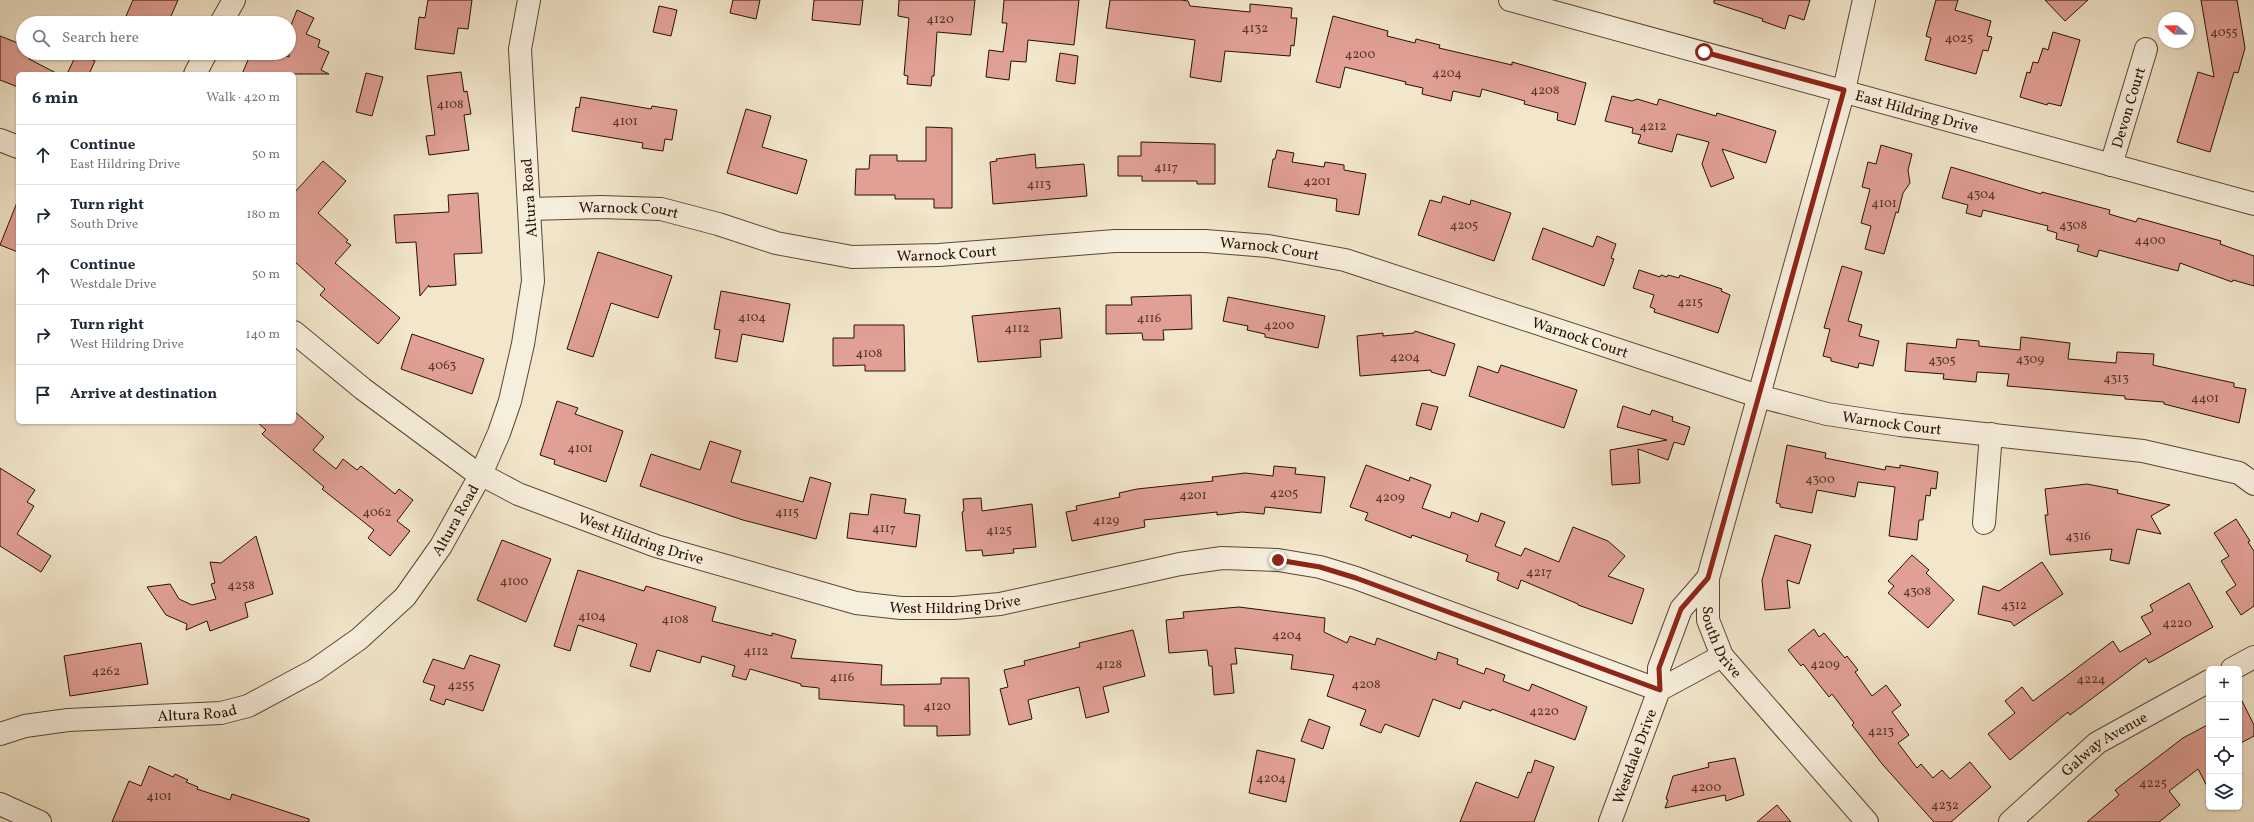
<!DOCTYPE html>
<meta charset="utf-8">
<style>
body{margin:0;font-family:Vollkorn,serif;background:#f2f2f3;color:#1f2937}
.controls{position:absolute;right:12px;bottom:12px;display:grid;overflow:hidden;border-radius:6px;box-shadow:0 1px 3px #0004}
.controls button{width:36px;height:36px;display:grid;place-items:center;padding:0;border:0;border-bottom:1px solid #e0e1e3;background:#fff;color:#1f2937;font:20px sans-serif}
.compass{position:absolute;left:2158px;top:12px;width:36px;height:36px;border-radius:50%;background:#fff;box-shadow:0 1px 3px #0004;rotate:290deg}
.stop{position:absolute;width:12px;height:12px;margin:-9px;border:3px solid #8f2418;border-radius:50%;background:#fff}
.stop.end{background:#8f2418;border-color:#fff;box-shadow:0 1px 4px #0008}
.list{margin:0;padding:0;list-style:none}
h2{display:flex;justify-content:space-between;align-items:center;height:52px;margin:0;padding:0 16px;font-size:17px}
h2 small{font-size:13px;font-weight:400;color:#747a83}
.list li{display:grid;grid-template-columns:26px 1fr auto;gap:12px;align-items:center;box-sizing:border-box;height:60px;padding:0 16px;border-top:1px solid #e0e1e3}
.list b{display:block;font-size:15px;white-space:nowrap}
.list p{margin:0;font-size:13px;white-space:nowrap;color:#747a83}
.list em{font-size:13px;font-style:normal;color:#747a83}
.icon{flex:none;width:22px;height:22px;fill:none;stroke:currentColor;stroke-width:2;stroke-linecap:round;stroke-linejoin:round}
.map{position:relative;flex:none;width:2254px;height:822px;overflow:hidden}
.search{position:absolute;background:#fff;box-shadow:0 1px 3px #0004;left:16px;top:16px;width:280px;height:44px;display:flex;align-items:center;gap:10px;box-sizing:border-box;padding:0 14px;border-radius:22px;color:#747a83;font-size:15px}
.panel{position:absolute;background:#fff;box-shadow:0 1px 3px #0004;left:16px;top:72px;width:280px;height:352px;border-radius:6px}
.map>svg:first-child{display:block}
.building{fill:#e1a096;stroke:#291100}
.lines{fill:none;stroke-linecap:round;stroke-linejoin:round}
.minor-casing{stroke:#5b4633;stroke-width:24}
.minor{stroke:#f7efdd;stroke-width:22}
.route{stroke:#8f2418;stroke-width:5}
.labels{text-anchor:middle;stroke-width:3.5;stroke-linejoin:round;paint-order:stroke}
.number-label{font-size:13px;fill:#573526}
.street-label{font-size:15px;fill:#291100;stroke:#f7efdd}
</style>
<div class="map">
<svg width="2254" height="822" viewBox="0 0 2254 822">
<rect width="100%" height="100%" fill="#f2e6cb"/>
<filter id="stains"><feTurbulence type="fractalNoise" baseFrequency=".005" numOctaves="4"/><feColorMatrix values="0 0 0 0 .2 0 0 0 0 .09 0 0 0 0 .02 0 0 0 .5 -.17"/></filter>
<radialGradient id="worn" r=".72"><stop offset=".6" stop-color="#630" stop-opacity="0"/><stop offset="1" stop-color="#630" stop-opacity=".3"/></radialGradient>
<g class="building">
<path d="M133 0H178L168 23H123Z"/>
<path d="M428 0H472L468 29 458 28 454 54 415 49 419 17 425 18Z"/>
<path d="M733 0H760L756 19 730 13Z"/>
<path d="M814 0H863L860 25 812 20Z"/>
<path d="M899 0H975L971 35 937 32 934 76H932L931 86 907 84 908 76 904 75 909 18 898 16Z"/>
<path d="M1004 0H1079L1074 45 1028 40 1026 62 1011 61 1009 80 986 77 989 50 1003 52 1007 23H1002Z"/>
<path d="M1110 0H1181L1188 1 1190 6 1250 12V4L1292 8 1291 18H1297L1294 46 1291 45 1290 56 1225 51 1221 82 1190 77 1195 40 1106 28Z"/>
<path d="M1714 0H1810L1804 20 1789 15 1785 29 1762 21 1763 19 1714 3Z"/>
<path d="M1936 0H1958L1955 10 1991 21 1987 36 1992 37 1988 51 1983 50 1976 74 1925 60 1931 38 1926 36Z"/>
<path d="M2045 0H2088L2065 21Z"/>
<path d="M2201 0H2237L2245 48 2238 73 2234 72 2210 152 2177 142 2198 72 2214 77Z"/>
<path d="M659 6 677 10 671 36 653 32Z"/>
<path d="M297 10 314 18 306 34 320 40 318 47 329 52 321 70 329 74H242L251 53H280L289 57V30Z"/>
<path d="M1333 16 1388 31 1387 36 1415 43 1416 39 1440 45 1439 48 1512 65V62L1586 83 1575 125 1557 120 1558 113 1524 104 1525 101 1482 89 1480 97 1453 91 1451 101 1422 94 1423 88 1405 84 1406 82 1345 67 1340 88 1316 82Z"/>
<path d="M2053 32 2080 40 2061 106 2048 103 2047 105 2020 97 2027 72 2030 73 2033 62 2038 63 2043 48 2048 50Z"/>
<path d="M0 36 23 45V53H31L29 59 58 74H18V87L0 80Z"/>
<path d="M77 53 95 61 89 74H67Z"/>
<path d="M1060 53 1078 56 1075 84 1056 81Z"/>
<path d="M461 72 464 92 467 91 471 114 464 115 469 150 429 155 426 136 435 135 427 76Z"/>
<path d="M366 73 383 77 372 116 356 112Z"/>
<path d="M1612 96 1632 101 1637 99 1657 105 1659 99 1716 116 1717 113 1776 131 1766 163 1722 149 1734 178 1711 187 1702 164 1709 142 1677 134 1672 152 1638 143 1641 135 1632 133 1633 128 1605 121Z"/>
<path d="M581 97 651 109 652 106 677 110 672 140 665 139 663 151 642 148 643 143 572 131 576 107 579 108Z"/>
<path d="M746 109 771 116 762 147 807 160 797 194 727 173Z"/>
<path d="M926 127 952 128V208H934V199H895V195H855L856 169H869L870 155H897V161H926Z"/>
<path d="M1141 142 1215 144V184H1197V181H1142V176H1118V156H1141Z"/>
<path d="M1881 145 1912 154 1908 170 1910 183 1903 193 1898 213 1896 212 1884 254 1865 249 1871 226 1861 223 1870 189 1862 187 1868 162 1876 164Z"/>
<path d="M1277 150 1294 153 1292 162 1324 167 1325 162 1344 165V170L1366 174 1359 215 1336 211 1337 199 1268 187 1273 159H1275Z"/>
<path d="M1035 154 1036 168 1084 164 1087 196 993 204 990 162 997 161 996 159Z"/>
<path d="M323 161 346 181 318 213 348 240 346 242 351 245 335 263 400 318 378 344 320 295 325 289 294 261V193Z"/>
<path d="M1951 167 2041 194 2042 192 2110 210 2109 214 2136 222 2138 218 2221 241 2220 244 2254 256V286L2233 280 2232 282 2180 263 2178 271 2099 250 2097 257 2077 251 2079 245 2056 239 2057 233 2047 230 2048 226 1983 210 1981 217 1966 213 1968 205 1942 198Z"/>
<path d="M478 193 482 253 454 254 456 285 429 287V285L420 296 416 242 396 243 394 215 449 212 448 195Z"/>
<path d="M1443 196 1470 205 1471 200 1511 213 1494 261 1418 235 1430 200 1441 203Z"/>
<path d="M18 200V252L0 245Z"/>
<path d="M1543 228 1593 247 1597 236 1616 244 1611 258 1614 259 1604 286 1532 259Z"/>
<path d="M598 252 672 276 658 318 611 303 593 357 567 349Z"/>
<path d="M1842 266 1862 272 1848 321 1862 325 1859 336 1879 341 1873 366 1859 363 1858 368 1831 361V358L1823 356 1830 329 1824 328Z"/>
<path d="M1639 270 1660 277 1661 275 1667 277 1668 275 1679 278 1680 275 1722 289 1721 291 1730 295 1718 333 1654 312 1655 309 1650 307 1654 295 1633 288Z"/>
<path d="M721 291 790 304 783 342 742 334 737 362 715 358 720 330 714 329Z"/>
<path d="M1191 295 1192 329 1163 330 1164 340H1143L1142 333 1106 334V305H1132L1131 297Z"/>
<path d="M1228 297 1325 316 1318 348 1265 337V334L1247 330 1248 326 1223 321Z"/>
<path d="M1060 308 1062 338 1040 340 1041 357 978 362 972 316Z"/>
<path d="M854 325H904L905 371H865V365L833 366V338H854Z"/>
<path d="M1415 331 1455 344 1445 376 1431 372V370L1360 376 1357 336 1383 333V336L1414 333Z"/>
<path d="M412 334 484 359 472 394 401 369Z"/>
<path d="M2021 337 2070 343 2068 359 2116 363 2117 352 2154 354 2153 365 2234 383V387L2246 389 2239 423 2164 404V402L2125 399V396L2007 386 2009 374 1977 372 1976 382 1943 379 1944 374 1905 371 1907 343 1956 348 1957 339 1979 341V346L2020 350Z"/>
<path d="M1501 365 1577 390 1564 428 1469 396 1478 366 1498 373Z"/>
<path d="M557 401 578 408 575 414 623 431 606 482 554 464 555 460 540 455Z"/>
<path d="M1422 403 1438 407 1431 430 1416 425Z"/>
<path d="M1623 406 1650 415 1652 410 1673 417 1672 421 1690 427 1684 445 1674 442 1668 460 1638 449 1640 483 1612 485 1610 450 1667 440 1617 427Z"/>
<path d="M294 411 324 437 313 450 336 469 343 459 357 470 361 466 395 494 399 489 413 500 397 521 410 531 390 556 368 538 374 530 322 489 324 487 262 434 266 430 257 422H294Z"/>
<path d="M710 441 741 451 731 482 803 502 810 477 831 483 816 539 743 520 640 486 651 454 700 470Z"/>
<path d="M1787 445 1826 453 1825 458 1885 470 1886 466 1900 468V465L1938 472 1936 489 1931 488 1930 496 1926 495 1923 520H1919L1917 540 1889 536 1895 487 1858 482 1855 497 1817 490 1812 513 1780 507V504L1776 503Z"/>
<path d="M1366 465 1409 481 1410 477 1431 485 1422 508 1450 518 1452 512 1478 522 1481 513 1505 522 1495 546 1521 556 1525 548 1559 562 1573 527 1608 541 1625 556 1608 576 1644 589 1632 624 1578 605V604L1521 580 1518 589 1497 580 1499 573 1466 561 1468 555 1412 535 1411 538 1365 520 1368 513 1350 507Z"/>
<path d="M1274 466 1296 468 1295 474 1325 477 1321 513 1265 507 1264 514 1242 512 1217 515V512L1144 520 1145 527 1072 541 1066 512 1077 510 1076 506 1120 497 1119 493 1137 489 1213 481 1212 477 1245 473 1273 476Z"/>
<path d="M0 468 35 490 27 502 34 506 17 534 51 556 41 572 0 546Z"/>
<path d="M2087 484 2118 490 2117 493 2170 505 2151 516 2161 534 2137 529 2129 564 2110 560 2112 549 2050 555 2045 515H2048L2045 489Z"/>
<path d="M871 494 906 499 904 513 920 515 916 547 847 538 850 513 868 515Z"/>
<path d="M981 498 982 511 1032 504 1036 547 1013 549 1014 553 983 556 982 550 966 551 962 512 964 511 963 499Z"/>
<path d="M2236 519 2250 541 2248 542 2254 551V606L2241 615 2226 592 2236 585 2221 561 2229 556 2214 533Z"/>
<path d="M1775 535 1811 545 1799 584 1787 580 1790 608 1765 610 1762 580Z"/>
<path d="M256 536 273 594 245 603 248 617 210 631 207 621 186 630 187 624 166 615 147 587 170 584 179 599 192 605 216 599 211 584 215 583 210 562 221 563Z"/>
<path d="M502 540 551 559 526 622 477 600Z"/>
<path d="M1912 555 1929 570 1926 573 1954 600 1928 628 1888 593 1894 586 1888 581Z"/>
<path d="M2042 562 2063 594 2014 626 2011 622 1978 614 1983 586 1999 591Z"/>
<path d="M578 570 644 591 646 586 716 607 712 621 772 636V633L796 640 791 658 882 665 881 685 941 684V678H969L970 735 937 736V726H904V705L819 699V688L801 686V684L750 669 746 680 732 676 735 666 702 656 700 663 657 650 650 672 630 666 637 644 578 625 570 651 554 646Z"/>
<path d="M2189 583 2213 627 2149 663 2146 658 2070 715 2068 712 2010 760 1988 734 2015 713 2005 701 2022 687 2033 701 2113 641 2120 652 2151 634 2141 617 2153 611 2150 605Z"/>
<path d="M1239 607 1325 618 1324 632 1347 643 1350 636 1375 645 1377 638 1436 660 1438 652 1458 659 1457 664 1484 674 1486 668 1505 675 1503 681 1529 691 1532 684 1587 707 1575 740 1492 709 1491 711 1463 701 1460 709 1433 699 1419 737 1385 724 1381 733 1360 725 1366 710 1327 696 1334 675 1291 669 1293 655 1235 648 1237 664H1231L1234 693 1214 695 1212 666H1209L1207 650 1169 653 1166 620 1184 618 1183 612Z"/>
<path d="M1814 629 1819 637 1824 633 1845 658 1847 656 1858 670 1855 672 1872 696 1886 685 1901 705 1892 712 1909 735 1898 743 1917 768 1921 764 1933 778 1942 770 1950 779 1970 762 1991 787 1951 822H1934L1883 765 1852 725 1854 723 1832 694 1829 697 1803 664 1801 666 1788 650Z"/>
<path d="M1133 630 1145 676 1103 687 1109 712 1086 718 1079 687 1028 700 1032 719 1009 725 1000 689 1008 687 1004 670 1025 665 1024 661 1080 647 1079 643Z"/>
<path d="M141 643 148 684 70 696 64 656Z"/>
<path d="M470 655 500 665 483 711 446 699 444 705 430 700 435 686 423 682 433 659 464 669Z"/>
<path d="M2239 695 2254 725V736L2239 744Z"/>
<path d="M1309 719 1330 727 1323 749 1301 741Z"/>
<path d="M2209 724V790L2198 769 2169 791 2180 805 2159 822H2087L2119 795 2115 790 2183 738Z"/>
<path d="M1257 750 1295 759 1286 802 1249 793Z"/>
<path d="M1735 758 1744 795 1726 801 1725 795 1665 808 1668 800 1666 799 1673 776 1709 767 1708 763Z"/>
<path d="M1535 760 1554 767 1534 822H1460L1476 782 1518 798 1528 772 1531 773Z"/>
<path d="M149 766 173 777 175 774 188 780 186 782 198 787 197 789 230 800 232 794 309 819V822H112L129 781 141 786Z"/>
<path d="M1777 805 1791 822H1757Z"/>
</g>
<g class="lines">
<defs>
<g id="minor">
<path id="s1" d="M1510 0 2254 204"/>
<path id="s2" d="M1864 0 1844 90 1708 578V620L1722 656 1867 822"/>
<path d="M221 23 234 0"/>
<path d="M195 74 206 53"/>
<path d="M0 140 18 147"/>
<path id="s3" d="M2111 165 2146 49"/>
<path id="s4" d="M530 209 601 207 661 209 718 224 776 243 852 257 939 255 1115 241H1205L1268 246 1345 260 1758 396 1827 414 1900 425 2143 451 2239 473 2254 484"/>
<path id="s5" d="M294 332 363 389 471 469 518 494 656 546 856 603 901 608H954L1000 604 1180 564 1222 558 1278 560 1320 567 1356 578 1659 690V668L1681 609 1708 578"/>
<path d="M1984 523 1991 434"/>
<path d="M2232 669 2254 657"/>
<path id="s6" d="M0 734 25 726 68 720 221 713 248 706 315 670 359 639 405 597 441 546 481 474 499 433 510 401 523 344 533 281 520 49 529 0"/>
<path d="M0 804 40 822"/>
<path id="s7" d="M1610 822 1659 690 1722 656"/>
<path id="s8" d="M2010 822 2097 743 2209 681"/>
</g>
</defs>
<use href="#minor" class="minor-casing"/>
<use href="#minor" class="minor"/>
</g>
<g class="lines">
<path class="route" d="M1278 560 1320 567 1356 578 1660 690 1659 668 1681 609 1708 578 1844 90 1704 52"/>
</g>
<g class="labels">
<g class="number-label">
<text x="940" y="23">4120</text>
<text x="1255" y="32">4132</text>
<text x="2224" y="36">4055</text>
<text x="1959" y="42">4025</text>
<text x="1360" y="58">4200</text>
<text x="1447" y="77">4204</text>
<text x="1545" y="94">4208</text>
<text x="450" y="108">4108</text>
<text x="625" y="125">4101</text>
<text x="1653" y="130">4212</text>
<text x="1166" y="171">4117</text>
<text x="1317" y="185">4201</text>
<text x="1039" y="188">4113</text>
<text x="1981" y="198">4304</text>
<text x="1884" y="207">4101</text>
<text x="1464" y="229">4205</text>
<text x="2073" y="229">4308</text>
<text x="2150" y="244">4400</text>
<text x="1690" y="306">4215</text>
<text x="752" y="321">4104</text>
<text x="1149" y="322">4116</text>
<text x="1279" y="329">4200</text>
<text x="1017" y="332">4112</text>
<text x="869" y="357">4108</text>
<text x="1405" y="361">4204</text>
<text x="2030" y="363">4309</text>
<text x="1942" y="364">4305</text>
<text x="442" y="369">4063</text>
<text x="2116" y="382">4313</text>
<text x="2205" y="402">4401</text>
<text x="580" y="452">4101</text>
<text x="1820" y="483">4300</text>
<text x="1284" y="497">4205</text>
<text x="1193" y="499">4201</text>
<text x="1390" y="501">4209</text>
<text x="377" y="516">4062</text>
<text x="787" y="516">4115</text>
<text x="1106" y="524">4129</text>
<text x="884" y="532">4117</text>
<text x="999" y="534">4125</text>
<text x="2078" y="540">4316</text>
<text x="1539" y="576">4217</text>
<text x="514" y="585">4100</text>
<text x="241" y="589">4258</text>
<text x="1917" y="595">4308</text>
<text x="2014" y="609">4312</text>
<text x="592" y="620">4104</text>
<text x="675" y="623">4108</text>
<text x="2177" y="627">4220</text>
<text x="1287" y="639">4204</text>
<text x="756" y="655">4112</text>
<text x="1109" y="668">4128</text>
<text x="1825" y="668">4209</text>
<text x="106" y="675">4262</text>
<text x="842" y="681">4116</text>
<text x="2091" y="683">4224</text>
<text x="1366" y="688">4208</text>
<text x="461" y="689">4255</text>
<text x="937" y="710">4120</text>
<text x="1544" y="715">4220</text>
<text x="1881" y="735">4213</text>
<text x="1271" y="782">4204</text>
<text x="2153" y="787">4225</text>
<text x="1706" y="791">4200</text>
<text x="159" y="800">4101</text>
<text x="1945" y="809">4232</text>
</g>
<g class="street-label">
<text dy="5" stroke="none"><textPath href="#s3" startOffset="60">Devon Court</textPath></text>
<text dy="5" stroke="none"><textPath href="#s1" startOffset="422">East Hildring Drive</textPath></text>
<text transform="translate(529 198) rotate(-94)" y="5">Altura Road</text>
<text dy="5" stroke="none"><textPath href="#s4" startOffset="99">Warnock Court</textPath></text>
<text dy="5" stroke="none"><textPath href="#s4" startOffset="747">Warnock Court</textPath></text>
<text dy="5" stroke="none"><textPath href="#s4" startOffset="423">Warnock Court</textPath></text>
<text dy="5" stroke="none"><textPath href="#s4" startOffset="1071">Warnock Court</textPath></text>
<text dy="5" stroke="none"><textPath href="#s4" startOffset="1395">Warnock Court</textPath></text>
<text dy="5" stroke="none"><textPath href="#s6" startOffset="535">Altura Road</textPath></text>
<text dy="5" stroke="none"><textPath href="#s5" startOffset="408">West Hildring Drive</textPath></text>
<text dy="5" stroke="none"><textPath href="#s5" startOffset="732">West Hildring Drive</textPath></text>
<text dy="5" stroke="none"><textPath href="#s2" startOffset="666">South Drive</textPath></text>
<text dy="5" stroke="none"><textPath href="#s6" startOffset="199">Altura Road</textPath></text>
<text dy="5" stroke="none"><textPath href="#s8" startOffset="123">Galway Avenue</textPath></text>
<text dy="5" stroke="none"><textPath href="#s7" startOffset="70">Westdale Drive</textPath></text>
</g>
</g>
<rect width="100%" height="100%" filter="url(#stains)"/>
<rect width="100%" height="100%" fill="url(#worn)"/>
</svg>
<div class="controls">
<button>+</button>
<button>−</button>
<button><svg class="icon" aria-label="locate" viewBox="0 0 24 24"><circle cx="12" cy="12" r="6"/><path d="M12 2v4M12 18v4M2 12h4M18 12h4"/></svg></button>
<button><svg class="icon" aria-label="layers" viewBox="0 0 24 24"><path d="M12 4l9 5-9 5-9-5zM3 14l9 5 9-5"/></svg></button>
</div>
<svg class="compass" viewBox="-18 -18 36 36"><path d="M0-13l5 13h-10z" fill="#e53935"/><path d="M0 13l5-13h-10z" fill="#747a83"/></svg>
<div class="stop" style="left:1704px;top:52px"></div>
<div class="stop end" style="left:1278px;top:560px"></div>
<div class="search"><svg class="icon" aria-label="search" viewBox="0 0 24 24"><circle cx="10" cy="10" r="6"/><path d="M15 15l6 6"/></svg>Search here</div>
<section class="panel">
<h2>6 min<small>Walk · 420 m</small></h2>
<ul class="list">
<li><svg class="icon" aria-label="ahead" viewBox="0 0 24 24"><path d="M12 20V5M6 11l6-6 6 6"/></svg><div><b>Continue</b><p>East Hildring Drive</p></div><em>50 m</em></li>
<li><svg class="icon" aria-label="right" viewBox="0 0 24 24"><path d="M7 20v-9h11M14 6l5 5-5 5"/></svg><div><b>Turn right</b><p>South Drive</p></div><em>180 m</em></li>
<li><svg class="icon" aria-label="ahead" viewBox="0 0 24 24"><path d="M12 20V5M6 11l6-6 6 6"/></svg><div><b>Continue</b><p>Westdale Drive</p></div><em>50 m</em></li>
<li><svg class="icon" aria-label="right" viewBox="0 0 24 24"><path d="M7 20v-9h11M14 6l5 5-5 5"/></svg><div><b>Turn right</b><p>West Hildring Drive</p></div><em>140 m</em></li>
<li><svg class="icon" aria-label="arrive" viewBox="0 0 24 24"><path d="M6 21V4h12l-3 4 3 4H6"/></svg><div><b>Arrive at destination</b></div></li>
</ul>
</section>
</div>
